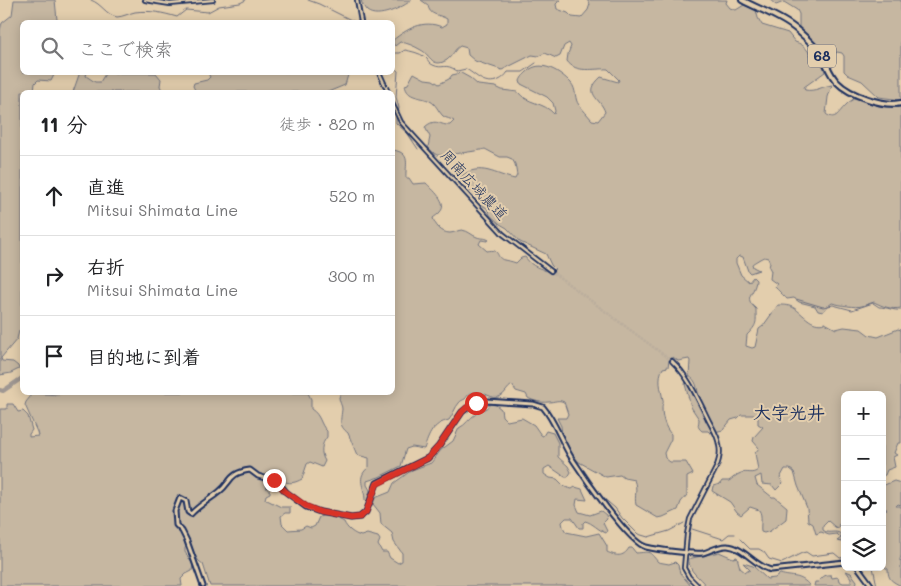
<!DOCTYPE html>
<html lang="ja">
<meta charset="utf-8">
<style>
body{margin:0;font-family:Mali,"Klee One",sans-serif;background:#f6f6f6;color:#202124}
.controls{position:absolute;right:15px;bottom:15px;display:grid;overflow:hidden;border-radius:8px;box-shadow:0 2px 12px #0003}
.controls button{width:45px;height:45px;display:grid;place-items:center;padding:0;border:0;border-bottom:1px solid #e0e0e0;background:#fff;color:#202124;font:25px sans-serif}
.stop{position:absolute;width:15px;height:15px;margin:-11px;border:4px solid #d93025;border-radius:50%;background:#fff}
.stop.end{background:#d93025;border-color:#fff;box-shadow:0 1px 5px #0008}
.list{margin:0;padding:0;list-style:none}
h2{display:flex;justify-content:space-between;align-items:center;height:65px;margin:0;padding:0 20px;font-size:21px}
h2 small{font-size:16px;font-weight:400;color:#757577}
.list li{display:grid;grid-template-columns:32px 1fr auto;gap:15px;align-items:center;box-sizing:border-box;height:80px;padding:0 20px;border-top:1px solid #e0e0e0}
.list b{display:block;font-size:19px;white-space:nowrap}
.list p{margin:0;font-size:16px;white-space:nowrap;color:#757577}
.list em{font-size:16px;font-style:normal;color:#757577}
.icon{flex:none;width:28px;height:28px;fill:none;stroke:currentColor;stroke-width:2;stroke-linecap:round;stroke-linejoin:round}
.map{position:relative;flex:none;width:901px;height:586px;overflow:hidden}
.search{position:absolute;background:#fff;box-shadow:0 2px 12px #0003;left:20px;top:20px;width:375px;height:55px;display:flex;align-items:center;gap:12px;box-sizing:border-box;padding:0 18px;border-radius:8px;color:#757577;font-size:19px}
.panel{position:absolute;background:#fff;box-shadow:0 2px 12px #0003;left:20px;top:90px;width:375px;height:305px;border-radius:8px}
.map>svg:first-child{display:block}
.green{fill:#c6b7a1;stroke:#707380}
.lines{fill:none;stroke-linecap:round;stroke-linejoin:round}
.stream{stroke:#6a6d7d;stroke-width:1}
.river{stroke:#9f9792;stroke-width:4}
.tertiary-tunnel{stroke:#bbae9d;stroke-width:2.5;stroke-dasharray:2.5 1;stroke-linecap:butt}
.tertiary-casing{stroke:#1b2f5e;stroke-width:6}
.secondary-casing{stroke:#1b2f5e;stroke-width:7}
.primary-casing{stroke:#1b2f5e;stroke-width:8}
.tertiary{stroke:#e3cead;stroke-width:2.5}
.secondary{stroke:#e3cead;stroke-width:3}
.primary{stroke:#e3cead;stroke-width:4}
.route{stroke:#d93025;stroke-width:6}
.labels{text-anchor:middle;stroke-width:4;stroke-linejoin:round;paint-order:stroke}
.shield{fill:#e3cead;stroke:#575f76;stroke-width:1}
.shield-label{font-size:14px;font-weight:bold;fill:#1b2f5e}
.street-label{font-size:15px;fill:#1b2f5e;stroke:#e3cead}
.quarter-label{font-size:18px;font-weight:bold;fill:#1b2f5e;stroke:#e3cead}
</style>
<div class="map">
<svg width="901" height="586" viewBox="0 0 901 586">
<rect width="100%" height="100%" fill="#e3cead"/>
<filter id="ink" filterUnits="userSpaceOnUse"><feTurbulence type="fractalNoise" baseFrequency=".02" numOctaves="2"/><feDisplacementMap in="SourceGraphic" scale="10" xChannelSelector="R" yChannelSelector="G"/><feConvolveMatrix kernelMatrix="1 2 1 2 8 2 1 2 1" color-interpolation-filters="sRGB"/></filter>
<g filter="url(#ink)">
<g class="green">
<path d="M14 0H55L57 20 61 22H22V72L55 73 51 81 38 80 35 83 34 92H22V331H19L17 339 1 358 2 361 13 362 18 366 19 369 11 373 0 375V30L2 23 12 15Z"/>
<path d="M361 0H412C403 7 378 20 367 11 364 8 362 4 361 0Z"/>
<path d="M421 0H560L556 4 557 9 568 13 572 17 581 18 588 10 590 4 587 0H727L726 3 730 8 736 10 744 5 756 10 758 18 762 25 788 33 795 42C806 45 808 51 813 60L815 61 818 56H820L825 72 804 87 805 90C815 92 823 86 832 85L828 97 826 114C836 122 839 111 846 105 848 102 853 100 856 97 871 105 885 109 901 107V170L900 173 901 175V308C891 310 882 306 874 302 870 303 866 305 862 306 855 308 840 305 832 303L828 306 823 312 818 311 815 306 799 302 794 298 787 299C784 296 777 289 775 287L777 284 770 279 771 271 769 267 770 263 768 258 764 257C763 257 753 263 752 264L753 267 759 270 750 273 748 271 743 257 739 256 736 259V263L741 275 749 282 753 277 756 280C755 295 742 296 756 309 756 323 758 324 747 335L746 346 752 348 755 347 759 329 763 326 778 305C784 305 789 305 794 308 804 314 811 327 825 323L836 329 844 327 861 329 869 335 878 337 898 329 901 330V443H898L894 453 897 455 893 457 895 467 887 470 885 475 882 476V395H845V500L841 511 845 517 843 523 839 524 838 528 835 527 828 521 823 526V530L826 532C833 533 837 530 842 535V542L837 541 841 538 837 534 829 535 821 532 816 534 813 524 808 521 807 508 798 486 794 472 790 469H785L780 478 783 483 776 490 772 485 762 484 761 475 755 478 757 485 772 497H775L787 507 786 519 770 531 764 533 761 532C760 524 763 516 759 510L750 507 741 515 737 512 730 502 712 491 713 486 720 484 722 481H729C732 479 737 474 741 473 748 471 752 475 758 470L755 453 759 448 753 441 754 437 763 427 758 424V418L754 415H741L738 418 731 420 723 430 710 433 708 431H702C696 426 699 425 699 419L691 407 685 384 686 382 694 397 698 396C698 388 696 380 689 376L690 361 689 359 678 361 673 357 669 360 668 367 663 368C657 378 661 389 663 400 664 404 662 403 662 408 662 417 665 428 671 434V439L664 453 665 458 670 462H686L693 474 687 477V495L681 502 678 510 663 517 658 518 636 505C634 496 638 489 634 480L624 478 620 475 606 477 579 462 573 455 562 435 561 426 557 418H566L568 414 564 402C558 399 555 402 548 402 542 403 533 401 528 398L526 394 516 391 512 385C507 388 505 394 501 396 492 402 483 388 471 393 468 394 467 397 465 399 463 400 460 401 459 403 455 407 453 415 449 420 432 424 429 435 424 449L412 447 406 449 401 466 379 477 367 481V485L370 490 367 502 365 501C365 486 355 478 369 467V458L357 455 348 433C338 425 341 420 342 409 342 405 339 402 339 397L342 393 392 392 393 150C412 153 405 165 406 178H409L413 184 426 183C432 189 449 203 440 212 438 215 435 216 433 218 435 225 441 233 450 233 454 233 458 230 462 230 469 231 471 235 477 237 482 239 484 237 489 240L487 241 481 240 479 244 487 251C501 248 495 258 504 260 508 261 511 261 516 263L521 258 525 257C534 269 538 266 550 273L555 269 551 265 546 254 520 242 507 228 500 224 490 215 487 208 483 206 481 197 472 191H467L464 187V183L460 178 461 176C481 162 495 175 515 179L517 175 515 164 512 159 507 157H500L485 149C479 151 441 156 437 155 433 153 431 150 428 147L430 137 425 127C436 117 440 126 450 125L454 121C450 118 447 119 443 116 438 111 436 104 430 101 421 96 407 99 405 85L408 84 414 73 425 79 433 80 439 84 449 79 452 75 461 73 470 78 478 85 496 87 502 90 518 92C527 104 544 102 554 114L555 111 553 103 547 97 521 84 520 81C522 76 524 75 527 72 540 58 561 72 571 83 577 90 574 99 579 105 583 110 588 115 592 120L598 121 605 112C601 98 582 94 601 77L618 82 619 80 608 69C594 68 576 74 567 61L568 54 571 46 569 43 564 46 560 56 556 58 545 53 539 56 532 55 502 70 475 61 468 55 467 48 460 46C454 49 453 56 447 60 432 69 431 55 421 50 414 46 408 43 400 42L395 46 393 43V40C407 29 423 19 442 27L447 24V19C439 14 429 16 428 5Z"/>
<path d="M770 0H901V100L879 97 862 81 848 75 844 71V56L842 53 837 52 830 57C823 55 807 34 799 27V14L797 10 784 2 776 5Z"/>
<path d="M80 72 87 73 86 76 95 82H100L105 74 104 73H156L161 79 160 86 163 92H73Z"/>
<path d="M208 73 209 72 350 73 348 75 345 85 328 92H196L193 86 194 83 207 80 210 77Z"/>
<path d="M63 392 78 394 82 392 308 393 311 399V409C321 415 320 425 327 431V437C321 444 320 453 325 461L322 467 310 462 307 464 302 479C288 487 284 480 272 478L266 485 267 489 270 491V493L266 495 265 499 281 507H290V513H285L281 516 282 524 288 530 301 529 306 526 311 528 315 526 319 517C327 514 337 518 344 522 347 529 354 534 361 536L367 534 378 537 380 540 378 545 382 552H387L390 558 398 563 402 561V553L394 542 392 533 381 524 380 513 373 504 375 498 390 492 394 483 412 470 431 463 441 450 453 441 459 428C466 425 469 418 476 414 481 410 486 410 490 404L496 405 501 409 502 416 507 421 522 418 534 425 541 435 543 436 546 431 553 433 558 443V457L568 466 571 472 568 477H565L549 466 544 469V474L550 478 557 479 565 487 572 489 575 487 582 489 587 500 577 499 576 505 579 512 590 515 601 511 606 515 607 519 603 523 607 531 606 533C598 530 593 523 585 521L583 523V528H579L572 518H566L562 522 563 527 566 532 586 536 599 533 607 546V552C616 556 623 558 629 548H632L636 553C651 552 648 550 658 562L669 564 675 562 678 565 680 573 691 586H210L203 564C195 560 194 551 190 543L185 548V552L193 565 192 571 186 574 181 579 182 586H0V409H7V404H13L18 412 23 411 28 416 32 430 29 434V437L38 436 37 432 25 405 26 402 30 397 29 393 59 395Z"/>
<path d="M894 481 901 483V505L898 504 896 506H901V555L900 560V561L901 560V586C892 581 888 580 888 569L882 566V556L884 554 882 553V511L887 509 882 510V486Z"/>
<path d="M719 552 733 558 737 557 740 568 745 572 750 570 743 563 753 566 767 579 775 578 780 574C793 578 800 574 810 586H706C700 577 688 572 689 559 691 558 716 553 719 552Z"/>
<path d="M846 571 851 573 857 581 856 586H814L815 582H818C822 578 824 574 831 575L832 578 838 577 839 581 843 583H851V578Z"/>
</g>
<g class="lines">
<g class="stream">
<path d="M91 0C102 4 106 15 117 17 122 17 130 13 135 12 151 10 163 13 177 17L186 10 208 12 219 6 240 3 246 0"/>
<path d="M308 0 319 4 355 22"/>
<path d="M395 53H400L405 50C410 51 420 53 425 57 428 59 429 64 433 65 443 70 445 62 457 71L466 69C478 76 484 86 499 80 503 78 505 76 508 72H523L536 63"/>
<path d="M392 66 398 71 396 97 399 108 398 112"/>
<path d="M396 115V123L408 134 418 149"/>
<path d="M796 299 823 307 833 305 852 310 873 303 879 307C887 307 893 311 901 310"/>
<path d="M584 470 602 497 615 508 622 518 638 534 648 537 669 531 684 523"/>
<path d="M692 529 723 539 729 534H735"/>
<path d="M740 539 750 549H759L764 552 769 559 782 563 802 553 806 552 812 556 834 553 840 558 845 557"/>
<path d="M873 567 877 586"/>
</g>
<path class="river" d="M0 390 3 391 22 378"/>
<path class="tertiary-tunnel" d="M551 271 672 361"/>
<defs>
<g id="tertiary">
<path d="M145 0 170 4 213 0"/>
<path d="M357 0 361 22"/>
<path d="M379 72 388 92"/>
<path d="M392 103 401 122 503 234 551 271"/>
<path d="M672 361C688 376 697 397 707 417 711 426 718 435 719 445 721 453 719 461 716 468L690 519 687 534 684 568 689 577 698 586"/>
</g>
<g id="secondary">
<path d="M858 567 872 586"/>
<path d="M203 586 187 541 182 531 176 525 175 511 180 498 186 501 188 512 191 514C199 505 209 500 219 492 232 482 228 473 250 470L258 476 278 482 286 492 306 507 320 512 351 518 360 517 366 512 377 483 428 458 439 446 462 412 471 405 487 401 533 404 543 407C555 421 561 441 571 457 582 474 629 543 646 547 659 550 690 554 703 553 711 551 719 545 728 546 743 547 756 567 771 570L845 562"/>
</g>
<path id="primary" d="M742 0C760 10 781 16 797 30 805 37 815 45 821 55 827 63 829 74 837 82 849 95 884 107 901 103"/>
</defs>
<use href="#tertiary" class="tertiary-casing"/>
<use href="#secondary" class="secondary-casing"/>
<use href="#primary" class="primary-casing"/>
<use href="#tertiary" class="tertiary"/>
<use href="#secondary" class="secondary"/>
<use href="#primary" class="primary"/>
</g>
</g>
<g class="lines" filter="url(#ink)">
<path class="route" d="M274 480 286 492 306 506 320 512 351 518 360 517 366 512 377 484 428 458 439 446 462 412 466 408 476 403"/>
</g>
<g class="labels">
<rect class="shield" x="808" y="44.5" width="28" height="23" rx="4"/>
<g class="shield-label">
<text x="822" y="61">68</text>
</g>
<g class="street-label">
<text transform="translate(474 185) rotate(47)" y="5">周南広域農道</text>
</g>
<g class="quarter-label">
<text x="789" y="419">大字光井</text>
</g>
</g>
</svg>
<div class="controls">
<button>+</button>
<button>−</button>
<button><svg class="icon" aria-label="locate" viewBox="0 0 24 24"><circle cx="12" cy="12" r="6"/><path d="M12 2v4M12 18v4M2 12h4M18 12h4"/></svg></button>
<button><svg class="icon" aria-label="layers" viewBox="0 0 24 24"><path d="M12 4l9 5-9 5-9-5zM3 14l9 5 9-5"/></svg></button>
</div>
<div class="stop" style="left:476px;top:403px"></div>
<div class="stop end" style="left:274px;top:480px"></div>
<div class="search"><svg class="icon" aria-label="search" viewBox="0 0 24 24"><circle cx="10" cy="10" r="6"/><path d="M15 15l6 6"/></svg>ここで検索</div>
<section class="panel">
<h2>11 分<small>徒歩 · 820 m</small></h2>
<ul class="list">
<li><svg class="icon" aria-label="ahead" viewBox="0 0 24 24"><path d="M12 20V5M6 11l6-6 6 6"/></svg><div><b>直進</b><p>Mitsui Shimata Line</p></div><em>520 m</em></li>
<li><svg class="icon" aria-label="right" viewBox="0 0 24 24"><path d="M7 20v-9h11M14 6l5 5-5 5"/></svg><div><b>右折</b><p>Mitsui Shimata Line</p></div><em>300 m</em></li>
<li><svg class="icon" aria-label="arrive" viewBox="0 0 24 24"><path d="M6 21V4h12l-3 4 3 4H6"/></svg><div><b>目的地に到着</b></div></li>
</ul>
</section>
</div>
